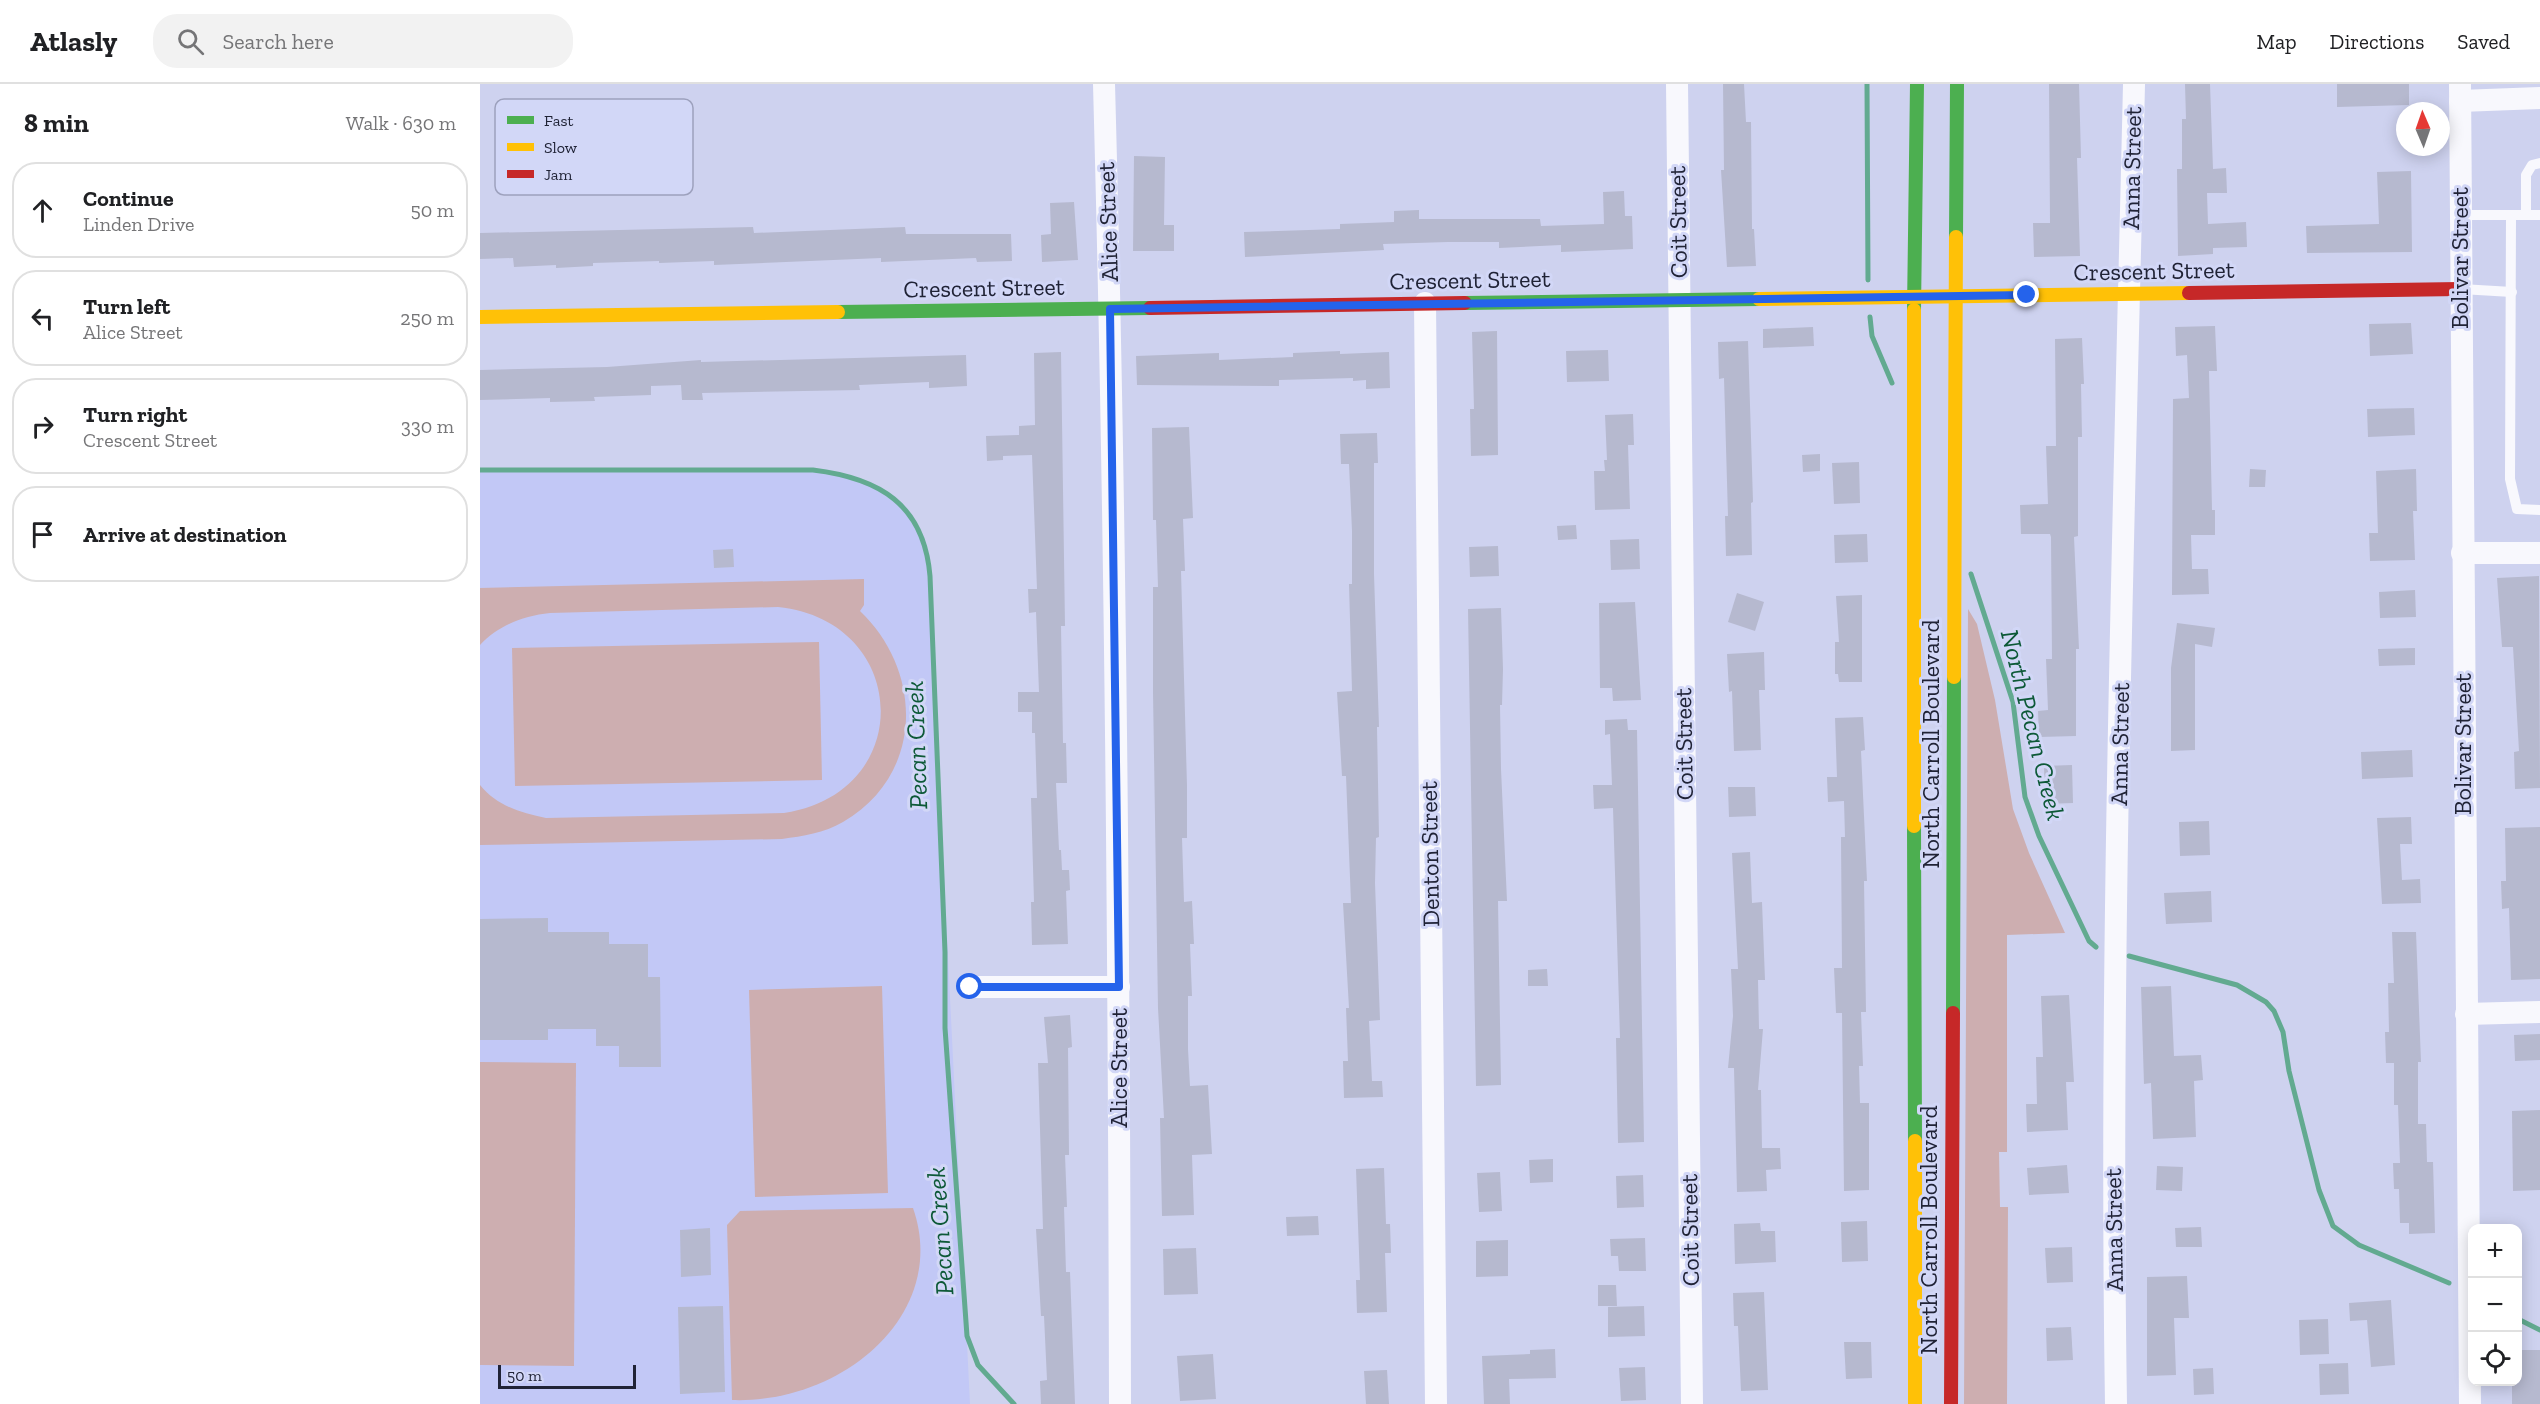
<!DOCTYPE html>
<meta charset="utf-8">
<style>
body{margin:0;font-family:"Zilla Slab",serif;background:#f2f2f2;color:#202124}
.controls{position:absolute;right:18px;bottom:18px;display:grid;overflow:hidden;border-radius:12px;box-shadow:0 3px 15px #0003}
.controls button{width:54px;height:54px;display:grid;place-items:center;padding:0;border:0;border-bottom:2px solid #e0e0e0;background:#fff;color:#202124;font:30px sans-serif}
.compass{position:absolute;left:1916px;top:18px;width:54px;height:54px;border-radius:50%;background:#fff;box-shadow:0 3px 15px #0003;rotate:358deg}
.scale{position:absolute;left:18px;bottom:15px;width:138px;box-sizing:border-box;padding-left:6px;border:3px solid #202336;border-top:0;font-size:16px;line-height:21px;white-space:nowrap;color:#202336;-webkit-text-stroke:4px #d2d7f7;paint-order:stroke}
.stop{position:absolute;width:18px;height:18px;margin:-14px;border:4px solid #2563eb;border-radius:50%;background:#fff}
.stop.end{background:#2563eb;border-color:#fff;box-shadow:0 2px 6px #0008}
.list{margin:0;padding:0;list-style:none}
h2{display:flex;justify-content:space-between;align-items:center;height:78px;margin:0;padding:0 24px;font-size:26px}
h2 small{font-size:20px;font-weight:400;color:#757577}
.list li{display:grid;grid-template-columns:39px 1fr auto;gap:18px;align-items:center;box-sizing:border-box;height:96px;margin:0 12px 12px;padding:0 12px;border:2px solid #e0e0e0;border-radius:24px}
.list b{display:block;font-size:22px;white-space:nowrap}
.list p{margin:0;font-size:20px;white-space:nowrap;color:#757577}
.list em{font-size:20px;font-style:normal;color:#757577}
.icon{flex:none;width:33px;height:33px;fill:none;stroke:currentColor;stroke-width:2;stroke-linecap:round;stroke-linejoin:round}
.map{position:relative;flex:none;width:2060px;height:1320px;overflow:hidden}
header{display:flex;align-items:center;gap:36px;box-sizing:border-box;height:84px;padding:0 30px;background:#fff;border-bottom:2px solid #e0e0e0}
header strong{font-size:28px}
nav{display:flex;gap:33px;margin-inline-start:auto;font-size:21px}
.search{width:420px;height:54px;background:#f2f2f2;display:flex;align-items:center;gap:15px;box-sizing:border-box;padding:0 21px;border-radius:24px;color:#757577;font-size:22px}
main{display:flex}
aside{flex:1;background:#fff}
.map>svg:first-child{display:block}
.built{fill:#c2c8f6}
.green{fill:#cdaeb0}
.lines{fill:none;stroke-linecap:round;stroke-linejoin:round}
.stream{stroke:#62aa90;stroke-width:5}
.building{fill:#b6b9cf}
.lane{stroke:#f8f8fd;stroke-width:10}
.street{stroke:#f8f8fd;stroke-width:22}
.fast{stroke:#4caf50;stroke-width:14}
.slow{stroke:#ffc107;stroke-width:14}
.jam{stroke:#c62828;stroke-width:14}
.route{stroke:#2563eb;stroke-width:8}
.labels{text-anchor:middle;stroke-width:6;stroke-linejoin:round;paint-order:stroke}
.street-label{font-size:24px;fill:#202336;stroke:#d2d7f7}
.water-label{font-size:26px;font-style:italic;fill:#0d5937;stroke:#d2d7f7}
.key{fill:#d2d7f7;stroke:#9da1bd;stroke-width:1.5}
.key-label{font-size:16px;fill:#202336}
</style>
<header>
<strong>Atlasly</strong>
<div class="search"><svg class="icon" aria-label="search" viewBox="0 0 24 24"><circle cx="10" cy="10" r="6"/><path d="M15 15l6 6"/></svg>Search here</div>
<nav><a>Map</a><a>Directions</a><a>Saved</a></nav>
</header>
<main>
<aside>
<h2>8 min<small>Walk · 630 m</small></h2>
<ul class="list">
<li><svg class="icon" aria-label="ahead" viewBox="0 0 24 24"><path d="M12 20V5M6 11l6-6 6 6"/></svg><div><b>Continue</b><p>Linden Drive</p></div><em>50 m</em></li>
<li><svg class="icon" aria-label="left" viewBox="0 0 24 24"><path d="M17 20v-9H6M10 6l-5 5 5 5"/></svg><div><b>Turn left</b><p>Alice Street</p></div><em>250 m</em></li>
<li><svg class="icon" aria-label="right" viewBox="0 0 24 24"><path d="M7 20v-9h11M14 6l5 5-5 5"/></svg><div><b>Turn right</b><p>Crescent Street</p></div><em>330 m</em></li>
<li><svg class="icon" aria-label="arrive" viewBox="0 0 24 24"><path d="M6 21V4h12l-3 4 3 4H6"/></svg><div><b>Arrive at destination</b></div></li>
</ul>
</aside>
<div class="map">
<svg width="2060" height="1320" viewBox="0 0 2060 1320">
<rect width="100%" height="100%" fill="#ced2ef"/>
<path class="built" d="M309 385 355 389 377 394 403 406 433 435 445 462 449 486 490 1320H0V386Z"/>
<g class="green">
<path d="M384 495V521L380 527C444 588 444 691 363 738 344 749 323 752 302 755L0 761V701C17 722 41 729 66 734L304 729C437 709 431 537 298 523L70 529C43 532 19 541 0 561V504Z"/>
<path d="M1488 525 1497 540 1515 616 1533 725 1549 769 1585 849 1527 851V1068H1519L1520 1123H1528L1527 1320H1484Z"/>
<path d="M339 558 342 696 35 702 32 564Z"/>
<path d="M402 902 408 1109 275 1113 269 906Z"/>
<path d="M0 978 96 979 94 1282 0 1281Z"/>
<path d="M433 1124C470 1230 362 1320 252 1316L247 1141 260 1127Z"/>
</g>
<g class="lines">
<g class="stream">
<path d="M1387 0 1388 196"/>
<path d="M1390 233 1392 252 1412 299"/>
<path d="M0 386H333C399 394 444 420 450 492L465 868V944L487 1252 498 1281 534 1320"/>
<path d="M1491 490 1533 618 1545 713 1559 752 1609 857 1616 863"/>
<path d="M1649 872 1757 901 1786 918 1794 927 1803 948 1809 987 1839 1106 1853 1142 1879 1161 1969 1199"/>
<path d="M2038 1235 2060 1246"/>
</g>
</g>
<g class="building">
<path d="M1243 0H1264L1266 38H1271L1272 145H1274L1276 182 1247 183 1241 86H1244Z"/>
<path d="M1569 0H1599L1601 74H1597L1600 172 1554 173 1553 139H1570Z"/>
<path d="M1705 0H1730L1733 85 1746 84 1747 109H1727L1728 140 1766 138 1767 163 1733 164V170L1698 172 1697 85H1702V35H1706Z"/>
<path d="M1857 0H1929V21L1857 23Z"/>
<path d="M654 72 685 73 684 141H694V167H653Z"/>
<path d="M1931 87 1932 168 1827 169 1826 142 1899 140 1897 88Z"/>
<path d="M1144 107 1145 132H1152L1153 165 1081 168V161L1019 164V158H968L903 160 904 166 765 173 764 148 860 145V140L914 138V127L939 126V135H1060L1061 142 1124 140 1123 108Z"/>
<path d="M594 118 598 176 562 178 561 151 571 150 570 119Z"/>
<path d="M273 143 274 149 425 143 426 150H531L532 177 497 178 496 174 401 178V174L234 181V177L179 179V177L113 179V182L76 184V181L34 183 33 174 0 175V149Z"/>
<path d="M1931 239 1933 270 1890 272 1889 240Z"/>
<path d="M1735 242 1737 287H1729L1732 426H1735V451H1711L1712 485H1728L1729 510 1692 511 1693 315 1709 314 1707 271 1696 272 1695 243Z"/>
<path d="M1333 243 1334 262 1283 264V245Z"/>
<path d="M1017 247 1018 371 991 372 990 325H994L992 248Z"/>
<path d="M1602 254 1604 300H1601L1602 353H1598V452L1594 453 1599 565H1596V652L1559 653 1558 627 1568 626 1566 575H1572L1571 453 1570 450H1541L1540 421 1568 420 1566 362H1576L1575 255Z"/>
<path d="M1268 257 1273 418 1271 419 1272 471 1246 472 1245 432H1248L1244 294 1239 295 1238 258Z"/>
<path d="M1128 266 1129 297 1087 298 1086 267Z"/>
<path d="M860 267V270L909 268 910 304 886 305V296L873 297V294L799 296V302L657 301 656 272 739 269V276L813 273V269Z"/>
<path d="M581 268 585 542H581L583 659H586L587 699H576L579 766H581L582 786H589L590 806 586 807 588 860 552 861 551 818H554L551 714H557L555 649H552V628H538V608H559L556 528 549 529 548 505H557L552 371 523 372V376L507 377 506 352 539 351V342L555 341 554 269Z"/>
<path d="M486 271 487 302 449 304V298L379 301 380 306 222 309 223 316H202L201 301 171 302V311L114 313 115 317 70 318V314L0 316V286L127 283 221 276V278Z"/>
<path d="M1934 324 1935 351 1888 353 1887 325Z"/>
<path d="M1153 330 1154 361H1148L1150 425 1115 426 1114 387H1125L1124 376H1127L1125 331Z"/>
<path d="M709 343 713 434 703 435 705 487H701L707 702V754H702L704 818 712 817 714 860H710L712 912H708V965L710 1002 728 1001 732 1070 712 1071 714 1131 682 1132 680 1034H684L678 924 673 608V503H678L676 436H673L672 344Z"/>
<path d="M897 349 898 379H894V490L899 643H897L899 753 896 754 895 799 900 936 889 937 892 997H902L903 1013 864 1014 863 977H868L866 924H869L863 819H871L866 692H862L857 608 872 607 869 500H872V447L869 380H861L860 350Z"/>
<path d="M1340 370V387L1323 388 1322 371Z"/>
<path d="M1379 378 1380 419 1354 420 1352 379Z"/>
<path d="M1770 385 1786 386 1785 403H1769Z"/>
<path d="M1936 385 1937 427H1933L1935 476 1890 477 1889 449H1898L1896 387Z"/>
<path d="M1096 441 1097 455 1078 456 1077 442Z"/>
<path d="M1387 450 1388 478 1355 479 1354 451Z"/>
<path d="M1159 455 1160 485 1131 486 1130 456Z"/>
<path d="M1018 462 1019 492 990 493 989 463Z"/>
<path d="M253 465 254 483 234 484 233 466Z"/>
<path d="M2059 492 2060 704 2035 705 2034 668 2039 667 2033 563H2022L2017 494Z"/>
<path d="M1935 506 1936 533 1900 534 1899 508Z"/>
<path d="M1257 509 1284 518 1275 547 1248 538Z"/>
<path d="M1382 511V598H1359L1358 590H1355V558H1359L1356 512Z"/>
<path d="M1155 518 1161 616 1133 617 1132 604H1120L1119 519Z"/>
<path d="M1021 524 1023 585 1022 621H1020L1021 685 1027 817H1018L1021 1001 996 1002 988 525Z"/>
<path d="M1697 539 1735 544 1732 563 1715 560V666L1691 667V584Z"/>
<path d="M1935 564V581L1899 582 1898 565Z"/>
<path d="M1284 568 1285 606H1279L1281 666 1254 667 1252 607 1249 608 1247 570Z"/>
<path d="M1383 633 1385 666 1381 667 1387 797H1384L1386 928H1381L1383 982H1379L1380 1019H1389V1106L1364 1107 1362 929H1356L1354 884H1362L1361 753H1365L1364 717 1348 718 1347 693H1357L1355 634Z"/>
<path d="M1147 635 1148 646H1157L1164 1058 1138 1059 1136 954H1140L1133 724 1114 725 1113 701H1132L1130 650 1125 651V636Z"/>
<path d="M1932 666 1933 693 1882 695 1881 668Z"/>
<path d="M1592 681 1593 719 1565 720 1564 682Z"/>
<path d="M1248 703H1275L1276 732 1249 733Z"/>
<path d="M1931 733 1932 760H1920L1922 796 1940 795 1941 819 1902 820 1897 734Z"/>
<path d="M1729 737 1730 771 1700 772 1699 738Z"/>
<path d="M2060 743V895L2031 896 2029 824 2022 825 2021 797H2026L2025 744Z"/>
<path d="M1270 768 1272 819 1282 818 1285 896H1278L1279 945H1283L1278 1006H1281L1282 1064H1300L1301 1085 1286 1086 1287 1107 1257 1108 1254 984H1248L1253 932 1251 885H1258L1252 769Z"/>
<path d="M1731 807 1732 838 1686 840 1684 809Z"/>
<path d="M68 834V848H129V860H168V893H180L181 983H139V962H116V945H68V956H0V835Z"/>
<path d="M1912 848H1936L1941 978H1938V1040H1946L1947 1078H1953L1955 1149 1929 1150V1139H1920L1919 1105H1914L1913 1079H1920L1918 1021H1914V979H1906L1905 948H1909L1908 899H1914Z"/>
<path d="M1067 885 1068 902H1048V886Z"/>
<path d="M1691 902 1694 972 1721 971 1723 996 1714 997 1716 1053 1673 1055 1671 999 1664 1000 1661 903Z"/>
<path d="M1589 911 1594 998H1586L1588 1046 1547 1048 1546 1020H1557L1556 973H1563L1561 912Z"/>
<path d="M590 931 592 963 588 964 589 1071H585L587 1123H584L586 1188H590L595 1320H561L560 1297 567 1296 564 1232H561L556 1145H563L558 979H568L564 933Z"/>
<path d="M2060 950V976L2035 977 2034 951Z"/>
<path d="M2060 1026V1106L2033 1107 2032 1027Z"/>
<path d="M1073 1075V1098L1050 1099 1049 1076Z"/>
<path d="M1587 1081 1589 1109 1549 1111 1547 1084Z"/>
<path d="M1677 1082 1703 1083 1702 1107 1676 1106Z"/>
<path d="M904 1084 906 1140H910L911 1169H905L907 1228 877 1229 876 1196H880L876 1085Z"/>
<path d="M1020 1088 1022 1127 999 1128 997 1089Z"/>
<path d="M1163 1091 1164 1123 1137 1124 1136 1092Z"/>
<path d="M838 1132 839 1151 807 1152 806 1133Z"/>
<path d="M1387 1137 1388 1177 1362 1178 1361 1138Z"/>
<path d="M1280 1139 1281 1147H1295L1296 1178 1255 1180 1254 1140Z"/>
<path d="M1721 1143 1722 1163H1696L1695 1144Z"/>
<path d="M230 1144 231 1191 201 1193 200 1146Z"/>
<path d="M1165 1154 1166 1187H1139L1138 1172H1131L1130 1155Z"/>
<path d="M1028 1156V1192L996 1193V1157Z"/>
<path d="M1592 1163 1593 1198 1567 1199 1565 1164Z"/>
<path d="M716 1164 718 1210 684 1211 683 1165Z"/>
<path d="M1707 1192 1709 1234H1694L1696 1291 1667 1292V1193Z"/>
<path d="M1118 1201H1136L1137 1222H1118Z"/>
<path d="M1284 1208 1288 1306 1261 1307 1258 1242H1254L1253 1209Z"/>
<path d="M1911 1216 1915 1281 1891 1283 1887 1236 1870 1237 1869 1219Z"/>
<path d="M243 1222 245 1308 200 1310 198 1223Z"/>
<path d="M1164 1222 1165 1252 1128 1253V1223Z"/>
<path d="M1848 1235 1849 1270 1820 1271 1819 1236Z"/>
<path d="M1591 1243 1593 1276 1567 1277 1566 1244Z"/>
<path d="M1364 1258H1391L1392 1294 1366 1295Z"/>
<path d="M1075 1265 1076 1294 1029 1295 1030 1320H1004L1002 1272 1050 1270V1266Z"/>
<path d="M2037 1266H2060V1320H2032V1298H2037Z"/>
<path d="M733 1270 736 1315 700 1317 697 1272Z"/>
<path d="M1868 1279 1869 1310 1840 1311 1839 1280Z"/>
<path d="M1165 1283 1166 1316 1141 1317 1139 1284Z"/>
<path d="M1733 1284 1734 1310 1714 1311 1713 1285Z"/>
<path d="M907 1286 909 1320H886L884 1287Z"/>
</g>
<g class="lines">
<g class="lane">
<path d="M1980 131H2031"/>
<path d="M2046 131V91L2052 81 2060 79"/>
<path d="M2060 131H2031L2030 395 2037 425 2060 426"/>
<path d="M1981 205 2032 208"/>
</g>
<g class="street">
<path d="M624 0C636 440 639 880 640 1320"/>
<path d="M1197 0 1212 1320"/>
<path d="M1980 0 1990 1320"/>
<path d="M1980 17 2060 14"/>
<path d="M945 219 956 1320"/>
<path d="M1982 469H2060"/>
<path d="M490 903H639"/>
<path d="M1986 930 2060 928"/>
<path d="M1636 1320C1629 880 1644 440 1654 0"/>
</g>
<g class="fast">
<path d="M1476 153 1477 0"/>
<path d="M985 219 1279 215"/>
<path d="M1434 226 1437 0"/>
<path d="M358 228 670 224"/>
<path d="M1434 742 1435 1057"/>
<path d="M1473 929 1474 593"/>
</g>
<g class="slow">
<path d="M1279 215 1709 209"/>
<path d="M1434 226V742"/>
<path d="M0 233 358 228"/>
<path d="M1474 593 1476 153"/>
<path d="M1435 1057V1320"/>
</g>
<g class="jam">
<path d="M1709 209 1980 205"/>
<path d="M670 224 985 219"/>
<path d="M1471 1320 1473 929"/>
</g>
</g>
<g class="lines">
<path class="route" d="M490 903H639L630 225 1547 211"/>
</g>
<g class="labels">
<g class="street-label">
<text transform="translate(1652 84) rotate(-89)" y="8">Anna Street</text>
<text transform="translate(628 138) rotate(-92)" y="8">Alice Street</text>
<text transform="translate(1198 138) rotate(-91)" y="8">Coit Street</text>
<text transform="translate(1980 174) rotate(-90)" y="8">Bolivar Street</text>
<text transform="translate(1674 187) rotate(-1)" y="8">Crescent Street</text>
<text transform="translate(990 196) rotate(-1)" y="8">Crescent Street</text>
<text transform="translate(504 204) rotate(-1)" y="8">Crescent Street</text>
<text transform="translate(1204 660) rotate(-91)" y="8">Coit Street</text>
<text transform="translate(1451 660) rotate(-90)" y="8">North Carroll Boulevard</text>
<text transform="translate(1640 660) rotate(-89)" y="8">Anna Street</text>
<text transform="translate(1983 660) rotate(-90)" y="8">Bolivar Street</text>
<text transform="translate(950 770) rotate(-91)" y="8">Denton Street</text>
<text transform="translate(639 984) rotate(-90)" y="8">Alice Street</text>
<text transform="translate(1210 1146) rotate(-91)" y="8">Coit Street</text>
<text transform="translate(1449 1146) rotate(-90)" y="8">North Carroll Boulevard</text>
<text transform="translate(1634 1146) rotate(-91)" y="8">Anna Street</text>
</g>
<g class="water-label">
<text transform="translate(1553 641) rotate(76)" y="9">North Pecan Creek</text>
<text transform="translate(436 661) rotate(-92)" y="9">Pecan Creek</text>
<text transform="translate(460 1147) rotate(-94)" y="9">Pecan Creek</text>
</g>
</g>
<rect x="15" y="15" width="198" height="96" rx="9" class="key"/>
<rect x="27" y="32" width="27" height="8" fill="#4caf50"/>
<rect x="27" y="59" width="27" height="8" fill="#ffc107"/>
<rect x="27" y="86" width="27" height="8" fill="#c62828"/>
<g class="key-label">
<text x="64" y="42">Fast</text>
<text x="64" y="69">Slow</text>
<text x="64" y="96">Jam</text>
</g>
</svg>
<div class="controls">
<button>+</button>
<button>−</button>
<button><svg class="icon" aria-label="locate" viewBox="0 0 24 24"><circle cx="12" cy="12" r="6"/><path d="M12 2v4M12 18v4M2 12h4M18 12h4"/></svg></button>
</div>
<svg class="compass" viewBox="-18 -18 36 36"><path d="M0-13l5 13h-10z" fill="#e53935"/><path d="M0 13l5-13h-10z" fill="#757577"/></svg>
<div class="scale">50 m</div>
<div class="stop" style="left:490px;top:903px"></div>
<div class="stop end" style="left:1547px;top:211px"></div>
</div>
</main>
